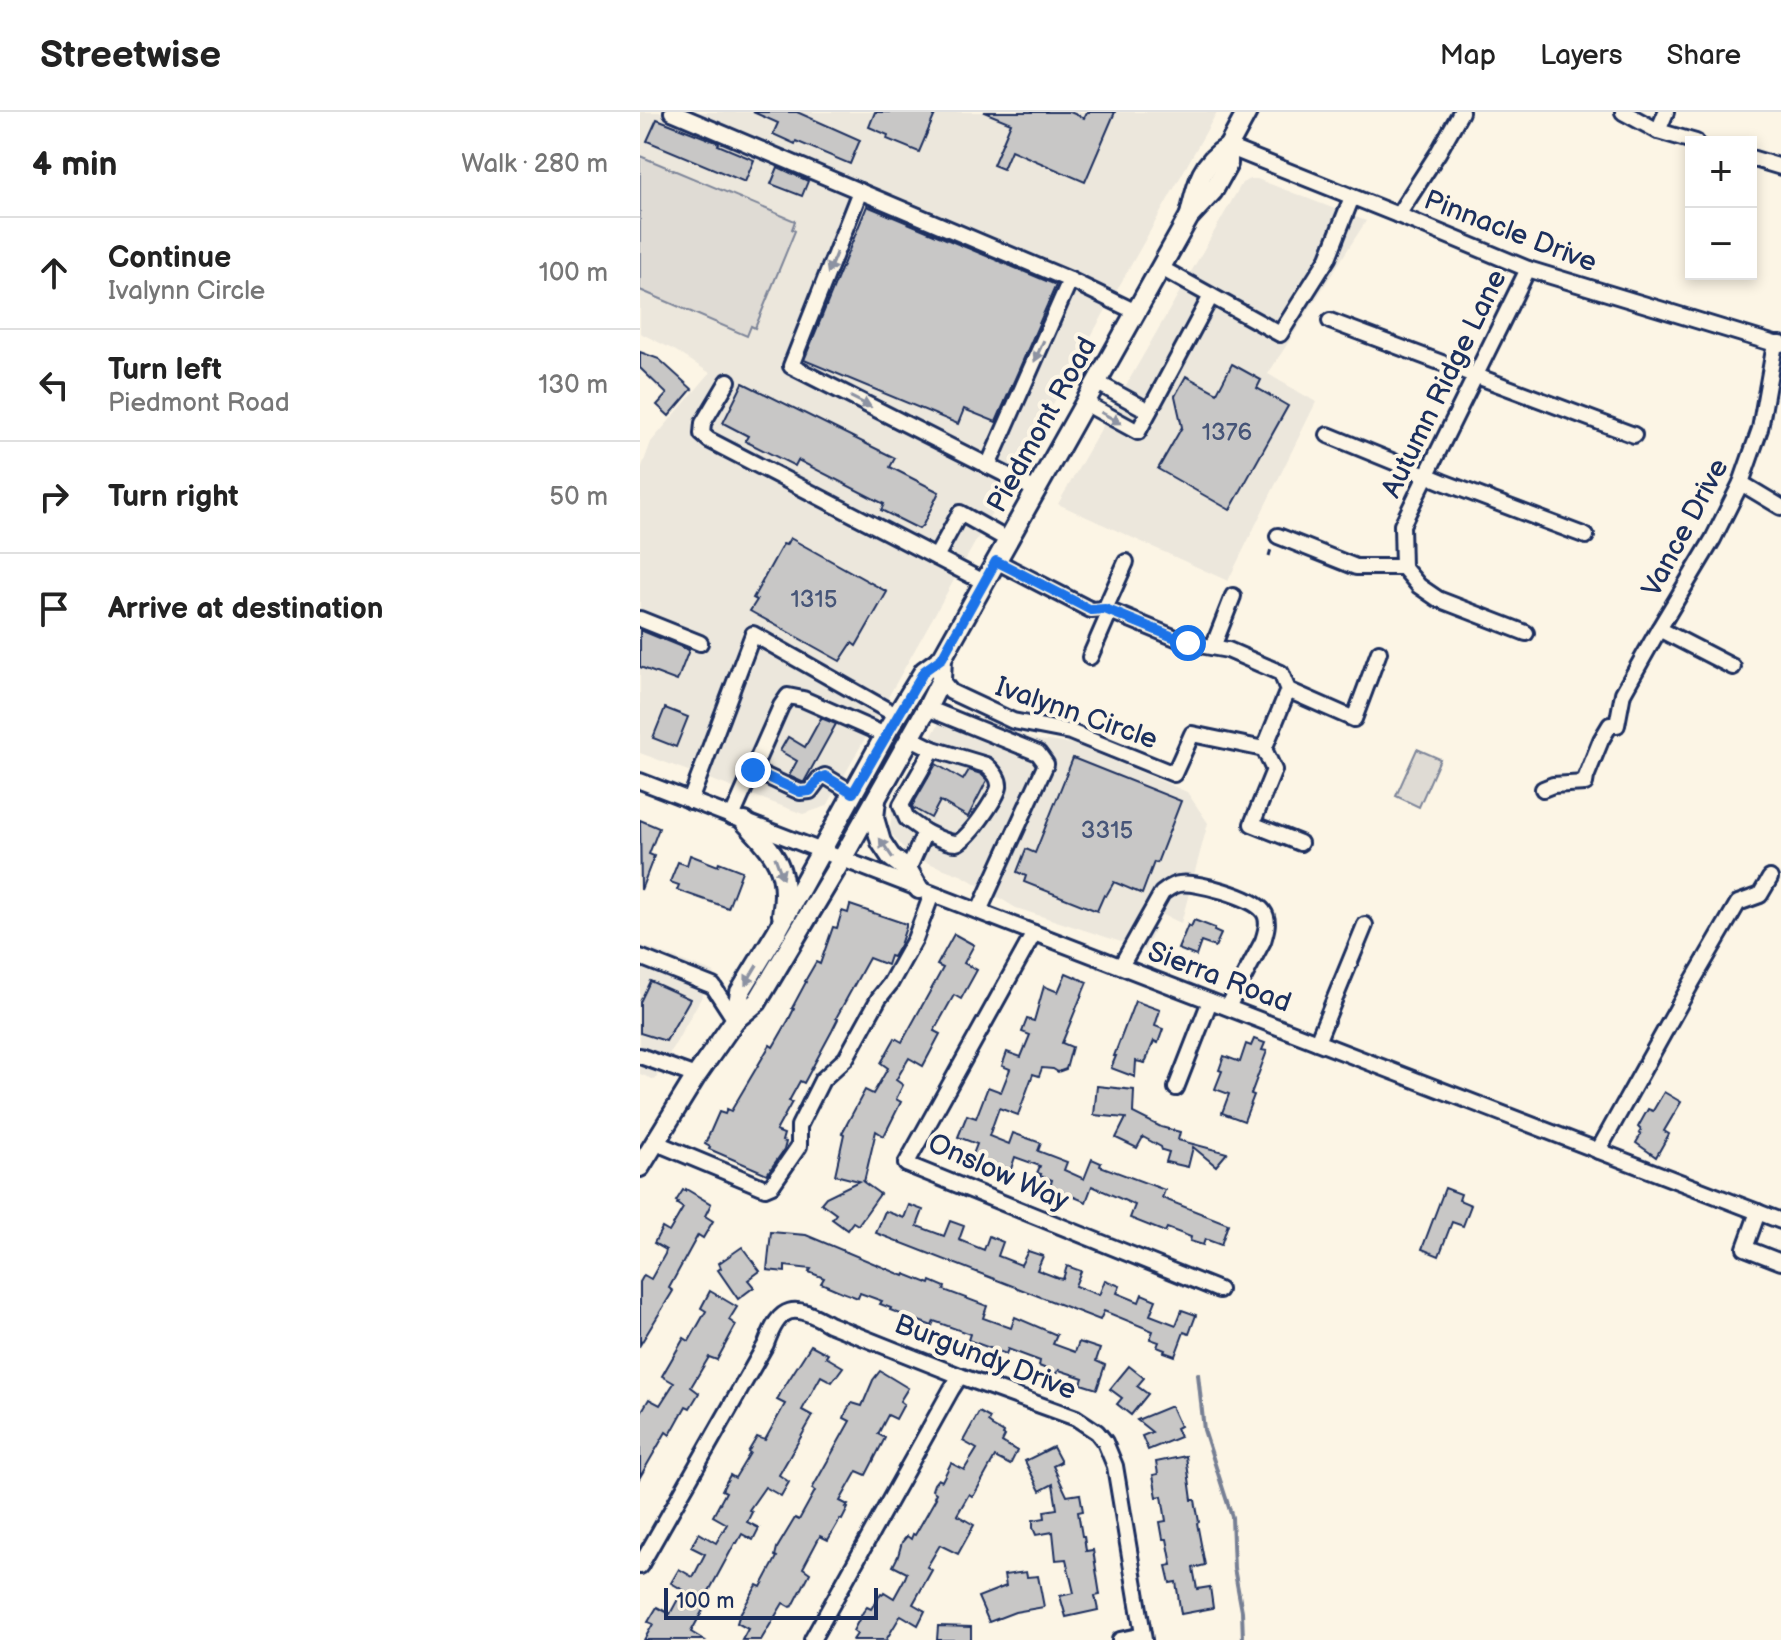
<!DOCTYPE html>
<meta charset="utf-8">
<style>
body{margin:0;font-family:"Balsamiq Sans",sans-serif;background:#f2f2f2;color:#222}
.controls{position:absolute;right:24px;top:24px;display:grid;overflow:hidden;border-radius:0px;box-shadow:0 4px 12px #0003}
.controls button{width:72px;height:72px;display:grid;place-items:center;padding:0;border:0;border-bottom:2px solid #e0e0e0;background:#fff;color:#222;font:40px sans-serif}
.scale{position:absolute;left:24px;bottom:20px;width:214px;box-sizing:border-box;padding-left:8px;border:4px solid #1b2f5e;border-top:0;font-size:22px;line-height:28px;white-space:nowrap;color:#1b2f5e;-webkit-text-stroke:6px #fcf5e5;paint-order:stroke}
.stop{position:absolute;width:24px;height:24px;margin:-18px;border:6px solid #1a73e8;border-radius:50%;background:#fff}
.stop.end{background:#1a73e8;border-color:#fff;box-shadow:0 2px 8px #0008}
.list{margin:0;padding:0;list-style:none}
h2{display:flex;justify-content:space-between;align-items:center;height:104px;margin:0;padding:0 32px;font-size:34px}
h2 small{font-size:26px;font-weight:400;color:#767676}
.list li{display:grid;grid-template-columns:52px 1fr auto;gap:24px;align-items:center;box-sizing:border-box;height:112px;padding:0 32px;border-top:2px solid #e0e0e0}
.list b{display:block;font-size:30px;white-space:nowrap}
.list p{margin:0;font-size:26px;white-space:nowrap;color:#767676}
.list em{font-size:26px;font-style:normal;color:#767676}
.icon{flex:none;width:44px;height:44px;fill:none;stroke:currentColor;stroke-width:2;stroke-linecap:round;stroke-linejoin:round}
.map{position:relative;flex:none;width:1141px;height:1528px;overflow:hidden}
header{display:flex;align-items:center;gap:48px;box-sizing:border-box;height:112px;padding:0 40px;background:#fff;border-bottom:2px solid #e0e0e0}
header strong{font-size:38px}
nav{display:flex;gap:44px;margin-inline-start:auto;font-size:28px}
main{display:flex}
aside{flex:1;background:#fff}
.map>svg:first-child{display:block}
.built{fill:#ece7dc}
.green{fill:#dfdbd4;stroke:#7d8599;stroke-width:2}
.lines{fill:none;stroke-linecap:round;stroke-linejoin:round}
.stream{stroke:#767f94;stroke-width:4}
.building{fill:#c8c7c6;stroke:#1b2f5e;stroke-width:2}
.minor-casing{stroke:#1b2f5e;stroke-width:20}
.major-casing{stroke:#1b2f5e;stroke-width:24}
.path{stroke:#1b2f5e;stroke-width:3;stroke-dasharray:6 6;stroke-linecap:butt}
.minor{stroke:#fcf5e5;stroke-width:14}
.major{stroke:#fcf5e5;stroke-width:18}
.oneway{fill:#8c92a2}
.route{stroke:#1a73e8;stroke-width:10}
.labels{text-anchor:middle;stroke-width:8;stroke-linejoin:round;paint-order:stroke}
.number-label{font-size:24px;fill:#465578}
.street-label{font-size:28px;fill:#1b2f5e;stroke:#fcf5e5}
</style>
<header>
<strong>Streetwise</strong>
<nav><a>Map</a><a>Layers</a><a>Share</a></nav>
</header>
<main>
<aside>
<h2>4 min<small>Walk · 280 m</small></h2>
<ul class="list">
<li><svg class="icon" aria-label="ahead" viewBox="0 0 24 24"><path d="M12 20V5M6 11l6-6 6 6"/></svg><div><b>Continue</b><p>Ivalynn Circle</p></div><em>100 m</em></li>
<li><svg class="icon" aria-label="left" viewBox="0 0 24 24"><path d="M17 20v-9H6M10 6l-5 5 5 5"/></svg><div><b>Turn left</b><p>Piedmont Road</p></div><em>130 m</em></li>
<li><svg class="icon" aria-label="right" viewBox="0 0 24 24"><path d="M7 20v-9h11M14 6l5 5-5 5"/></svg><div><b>Turn right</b></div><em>50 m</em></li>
<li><svg class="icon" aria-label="arrive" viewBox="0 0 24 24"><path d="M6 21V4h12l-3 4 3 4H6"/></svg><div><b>Arrive at destination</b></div></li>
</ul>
</aside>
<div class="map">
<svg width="1141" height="1528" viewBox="0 0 1141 1528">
<rect width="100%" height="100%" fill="#fcf5e5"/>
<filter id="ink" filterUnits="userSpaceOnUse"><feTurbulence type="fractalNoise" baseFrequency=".0125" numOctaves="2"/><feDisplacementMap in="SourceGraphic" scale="16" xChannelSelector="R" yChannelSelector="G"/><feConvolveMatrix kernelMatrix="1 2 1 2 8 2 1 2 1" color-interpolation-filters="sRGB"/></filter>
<g filter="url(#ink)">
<g class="built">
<path d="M0 0H577L187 694 163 702 0 641V360L11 330 70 261 36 239 0 221Z"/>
<path d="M610 67H617L726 109 628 262 676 290 588 469 418 392 602 71Z"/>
<path d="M309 594 397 628 434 632 547 680 568 711 541 811 521 802 506 838 376 796 323 764 270 744 250 720 252 693Z"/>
<path d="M0 833 75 861 15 968 0 962Z"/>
</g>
<g class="green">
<path d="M0 44 155 109 152 117 155 119 115 216 111 214 107 224 0 178Z"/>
<path d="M777 637 800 647 779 695 756 684Z"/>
</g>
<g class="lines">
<path class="stream" d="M558 1262 564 1318 592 1405 594 1456 602 1499 603 1528"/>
</g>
<g class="building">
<path d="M113 0H157L220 28 210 52 156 29 155 32 133 22 138 11Z"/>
<path d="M235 0H296L279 40 247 27 248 23 229 15Z"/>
<path d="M344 0H430L444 6 447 0H475L445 70 371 38 363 57 353 53 371 11Z"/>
<path d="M17 7 79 31 78 33 114 48 105 70 7 29Z"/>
<path d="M138 55 168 69 162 84 131 72Z"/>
<path d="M227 94 416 173 356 310 324 297 318 312 164 248Z"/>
<path d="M0 240 19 247 52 277 29 304 17 293 27 282 0 256Z"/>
<path d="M592 252 621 268 617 276 648 294 590 398 518 357 542 315 535 284 546 264 577 281Z"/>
<path d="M103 271 255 346 250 355 299 380 283 413 279 417 241 398 244 392 158 348 155 354 105 329 108 324 83 311Z"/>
<path d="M150 426 247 480 216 534 212 531 200 549 110 499 117 488 113 486 143 432 146 433Z"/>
<path d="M0 518 49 538 37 569 0 555Z"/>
<path d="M25 596 48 605 36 635 13 626Z"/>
<path d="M181 606 196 612 164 670H162L149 664 157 649 140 639 148 625 165 635Z"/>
<path d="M433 646 541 689 517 751 514 750 502 782 474 770 466 784 464 783 457 799 384 770 386 764 377 760 386 737 395 741Z"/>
<path d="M296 652 323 668 329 658 341 662 347 668 328 705 300 689 291 706 273 696 272 694Z"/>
<path d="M0 708 19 716 9 742 14 744 1 778Z"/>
<path d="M50 743 78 754 79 750 102 759 88 796 37 778 39 773 30 770 38 750 47 753Z"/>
<path d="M210 793 266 812V815L260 833 253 845 250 844 247 853 229 846 196 906 198 907 192 919 164 971 160 969 149 989 152 990 136 1019 144 1022 142 1029 146 1030 144 1038 127 1062 69 1037 70 1035 65 1032 79 1000 85 1002 87 997 91 999 130 933 133 935 148 909 154 897 152 896 166 870 165 869 176 850 180 852 193 815 197 816 202 799 208 801Z"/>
<path d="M554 808 575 816 574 819 581 822 575 835 561 830 556 844 538 837 548 813 551 815Z"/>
<path d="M314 822 334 833 324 851 337 858 321 887 314 883 294 919 300 922 283 954 269 946 256 968 263 973 256 987 261 990 244 1024 236 1019 224 1070 222 1069 240 1082 218 1113 213 1110 207 1118 192 1107 196 1102 181 1091 186 1085 219 1069 195 1063 204 1022 202 1021 225 978 233 982 248 956 241 951 255 926 262 930 303 856 297 853Z"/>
<path d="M426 861 447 870 422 931 432 935 426 957 418 960 413 957 402 956 399 964 393 962 378 1003 359 996 349 1024 369 1032 373 1021 401 1031 398 1039 427 1050 424 1058 444 1067 452 1047 461 1051 460 1054 525 1078 522 1086 588 1112 581 1133 565 1127 563 1133 550 1129 551 1125 527 1116 525 1120 490 1106 495 1093 452 1074 446 1090 410 1075 412 1068 400 1064 401 1062 397 1061 400 1054 375 1045 370 1060 355 1055 332 1045 337 1032 318 1025 327 1003 336 1006 348 975 361 980 370 957 362 954 367 940 381 945 390 923 382 920 387 907 394 909 404 874 418 880Z"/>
<path d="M10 869 50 887 26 929 0 921V890Z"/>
<path d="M495 889 520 898 515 914 523 917 518 931 514 929 505 951 496 949 495 965 471 956 476 944H474Z"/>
<path d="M614 927 625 931 622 938 627 939 611 982 614 983 604 1009 582 1001 589 982 575 977 582 959 579 958 584 944 600 950 606 932 611 934Z"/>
<path d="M457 974 494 978 493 1001 521 1015 540 1020 538 1028 587 1041 576 1054 553 1035 548 1055 526 1050 529 1040 522 1038 521 1035 503 1025 497 1036 476 1026 486 1006 454 1003Z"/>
<path d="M1024 980 1041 990 1024 1019 1029 1022 1016 1045 996 1031 1001 1022 999 1021 1001 1018 998 1015 1008 997 1013 999 1014 997Z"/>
<path d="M805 1076 821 1082 819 1088 831 1093 823 1114 812 1110 799 1144 782 1137Z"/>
<path d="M46 1077 71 1092 65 1104 73 1109 63 1126 58 1123 29 1176 33 1179 0 1233V1170L4 1163 11 1167 25 1142 26 1138 14 1131 22 1116 29 1120 43 1096 37 1092 38 1090 36 1089 43 1078 45 1079Z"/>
<path d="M269 1093 283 1098 277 1114 304 1124 310 1109 324 1114 319 1128 344 1138 349 1124 363 1130 358 1144 381 1153 388 1139 403 1144 397 1158 418 1166 423 1167 427 1154 441 1159 435 1174 459 1183 465 1168 480 1174 477 1181 499 1190 502 1182 516 1188 510 1203 536 1213 542 1198 556 1203 549 1222 544 1220 535 1244 524 1240 525 1238 517 1235 519 1230 510 1227 513 1219 464 1199 460 1208 236 1121 245 1099 264 1106Z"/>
<path d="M131 1120 166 1123 264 1164 265 1162 290 1172 291 1169 305 1175 304 1178 347 1194 343 1206 371 1216 375 1205 417 1223 413 1232 435 1240 439 1230 460 1237 456 1249 465 1253 457 1277 441 1272 443 1266 419 1258 417 1261 399 1254 400 1249 368 1237 366 1242 328 1228 330 1222 294 1209 292 1214 250 1198 251 1196 240 1192 242 1189 220 1181 218 1186 202 1180 181 1171 184 1166 169 1160 171 1157 145 1154V1160L127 1158Z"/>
<path d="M102 1135 120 1159 108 1168 114 1175 98 1187 78 1158 81 1156 79 1151Z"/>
<path d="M70 1179 97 1195 89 1208 96 1213 77 1248 69 1245 51 1275 59 1281 50 1296 46 1294 30 1323 26 1320 0 1365V1302L9 1287 20 1293 34 1271 22 1264 44 1226 49 1229 66 1199 61 1196Z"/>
<path d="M171 1233 188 1242 186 1245 203 1255 192 1270 181 1264 162 1298 173 1304 139 1363 149 1370 141 1384 125 1375 109 1398 112 1400 107 1410 119 1416 113 1428 102 1422 97 1431H95L61 1494 64 1496 51 1520 64 1528H4L13 1512 8 1510 17 1495 30 1502 43 1478 31 1471 39 1457 53 1465 65 1442 51 1435 59 1421 76 1431 87 1412 73 1404 86 1380 82 1378 85 1372 90 1363 95 1366 110 1341 108 1340 117 1325 125 1328 145 1292 137 1288 141 1280Z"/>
<path d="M489 1254 504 1266 497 1274 508 1282 491 1303 477 1292 482 1286 470 1277Z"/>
<path d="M240 1259 268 1276 260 1289 264 1292 256 1307 248 1303 238 1322 245 1326 226 1363 217 1359 200 1389 208 1393 206 1395 208 1396 202 1408 200 1407 188 1428 180 1424 163 1456 170 1461 153 1494 150 1495 143 1491 121 1528H102L108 1517 97 1511 100 1502 117 1473 121 1475 137 1445 135 1444 137 1436 155 1406 159 1408 175 1379 172 1377 210 1309 204 1306 207 1298 212 1291 222 1294 233 1268Z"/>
<path d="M531 1294 540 1314 536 1316 540 1325 508 1338 502 1324 512 1320 497 1308Z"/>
<path d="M339 1300 350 1306 348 1310 352 1313V1314L364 1321 363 1323 365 1324 362 1330 377 1339 370 1353 355 1345 334 1383 332 1384 329 1382 317 1403 334 1413 318 1442 300 1433 287 1455 292 1458 273 1492 285 1499 278 1513 261 1503 246 1528H213L217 1522 213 1519 223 1500 227 1495 231 1497 241 1481 243 1482 244 1480 254 1486 265 1466 267 1461 253 1454 258 1444 262 1430 267 1424 271 1427 273 1422 275 1423 296 1386 294 1385 296 1381 292 1378 294 1372 298 1367 302 1369 311 1351 324 1358 337 1337 323 1329Z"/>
<path d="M413 1335 421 1350 413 1354 427 1384 440 1382 443 1399 438 1400 442 1424H444L446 1439 453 1438 460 1483 455 1484 458 1498 426 1505 420 1484 434 1481 426 1447 416 1448 413 1420 396 1423 393 1416V1408L405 1406 404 1399 417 1397 413 1372 400 1379 385 1349Z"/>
<path d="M546 1344 552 1388H555L559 1410 557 1411 565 1453 553 1456 557 1477 570 1475 573 1496 541 1502 536 1470 530 1471 526 1454 532 1453 527 1427H523L520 1410 526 1409 522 1384 517 1385 513 1363 518 1362 516 1350Z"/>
<path d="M386 1460 387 1465 398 1464 404 1495 375 1500 349 1510 338 1485 366 1474 364 1463Z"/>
<path d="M298 1514 331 1515V1528H297Z"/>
</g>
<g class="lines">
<defs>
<g id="minor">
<path d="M32 0 430 168 496 200"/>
<path d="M983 0 1018 19 1056 30"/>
<path d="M1018 19 1026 0"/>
<path d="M588 35 758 103 888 157 1135 232H1141"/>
<path d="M1111 46 1141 55"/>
<path d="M220 79 151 254 396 378"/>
<path d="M758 103 798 41 821 0"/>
<path d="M521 156 640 222 688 146 712 85"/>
<path d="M690 209 994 323"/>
<path d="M88 269 63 311 62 322 69 328 344 470"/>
<path d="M456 270 509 299"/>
<path d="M445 291 498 320 571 184"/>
<path d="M688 323 803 370 946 424"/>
<path d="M348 354 430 168"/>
<path d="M1101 371 1141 395"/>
<path d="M638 424 716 455H763"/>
<path d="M296 445 320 401 368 428"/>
<path d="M356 449 451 498 465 497 548 531 588 538 641 561 648 578 624 637"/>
<path d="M763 455 762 413 888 157"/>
<path d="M763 455 779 474 798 487 886 521"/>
<path d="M465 497 486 450"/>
<path d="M0 507 60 531"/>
<path d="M1019 517 1093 555"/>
<path d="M573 535 593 484"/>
<path d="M450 545 470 499"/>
<path d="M301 568 311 580 373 609 430 620 534 662 552 622 624 637"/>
<path d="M648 578 714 607 739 540"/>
<path d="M287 596 398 641 406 652 339 799"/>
<path d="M624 637 634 658 612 712 660 731"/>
<path d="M113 658 160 680 170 679 179 667 185 664 213 681"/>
<path d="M0 669 1141 1109"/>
<path d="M903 677 913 673 945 671 946 665 961 628 970 613H977L983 581 1019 517 1073 427 1101 371 1120 317 1135 232"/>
<path d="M50 689 113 522 256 603"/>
<path d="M92 705 141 594 148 584 163 587 245 623"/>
<path d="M285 720 267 707 261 693 293 637"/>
<path d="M268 758 285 720C294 724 306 731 316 731 327 730 357 685 359 675 360 666 352 658 346 653L293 637 271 626"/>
<path d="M394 821 266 1052 579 1178"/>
<path d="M0 845 73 874 95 908"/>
<path d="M481 854 522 781C528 777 532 773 539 772 556 769 612 785 623 799 630 808 626 819 623 829L588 895"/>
<path d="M677 930 725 813"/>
<path d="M0 944 56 964"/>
<path d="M536 976 570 889"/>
<path d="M14 1030 125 1076 132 1073 159 1034V1014L182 968 206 946 239 886 250 872 275 827 292 782"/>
<path d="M958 1039 1052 870 1098 791 1120 783 1130 766"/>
<path d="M1118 1100 1105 1136 1141 1150"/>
<path d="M0 1454 126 1232C140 1193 154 1191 189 1212L320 1264 436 1306 457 1320 465 1330 475 1354 504 1528"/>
<path d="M172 1528 311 1278 320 1264"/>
<path d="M480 1528 503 1523"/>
</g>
<g id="major">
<path d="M550 103C557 73 560 52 588 35"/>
<path d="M236 688 234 706 241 730 251 745 268 758 279 777"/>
<path d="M105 710C135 741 150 758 142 803"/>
<path d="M95 908 100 880 136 821 249 616 284 559 302 546 549 105 573 79 588 52V35L607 0"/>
<path d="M0 1055 56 964 95 908 117 890 202 747 287 596 301 568 302 546"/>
</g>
</defs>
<use href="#minor" class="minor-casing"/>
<use href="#major" class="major-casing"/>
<path class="path" d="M629 444 631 437"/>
<use href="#minor" class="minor"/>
<use href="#major" class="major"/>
</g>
<defs><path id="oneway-solid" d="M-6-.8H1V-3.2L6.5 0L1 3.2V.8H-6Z" transform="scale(2)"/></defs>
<g class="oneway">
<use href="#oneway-solid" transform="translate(192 151) rotate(112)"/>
<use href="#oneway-solid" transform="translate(399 239) rotate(114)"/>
<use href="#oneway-solid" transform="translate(221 290) rotate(27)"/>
<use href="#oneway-solid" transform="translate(471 306) rotate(29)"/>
<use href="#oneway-solid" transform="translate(246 736) rotate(-124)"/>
<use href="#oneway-solid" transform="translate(139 756) rotate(70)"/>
<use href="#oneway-solid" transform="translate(111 863) rotate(121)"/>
</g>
</g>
<g class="lines" filter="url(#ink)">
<path class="route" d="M113 658 160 680 170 679 179 667 185 664 213 681 284 559 302 546 356 449 451 498 465 497 548 531"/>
</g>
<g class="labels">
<g class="number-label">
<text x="587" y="328">1376</text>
<text x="174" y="495">1315</text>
<text x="467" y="726">3315</text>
</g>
<g class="street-label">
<text transform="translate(871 118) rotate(21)" y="10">Pinnacle Drive</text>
<text transform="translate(803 271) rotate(-64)" y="10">Autumn Ridge Lane</text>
<text transform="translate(401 312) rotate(-61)" y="10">Piedmont Road</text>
<text transform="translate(1044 415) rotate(-62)" y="10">Vance Drive</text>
<text transform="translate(437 600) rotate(19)" y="10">Ivalynn Circle</text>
<text transform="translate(580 864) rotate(21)" y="10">Sierra Road</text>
<text transform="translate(359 1059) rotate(24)" y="10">Onslow Way</text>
<text transform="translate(346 1244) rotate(21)" y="10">Burgundy Drive</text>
</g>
</g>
</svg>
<div class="controls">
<button>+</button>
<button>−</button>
</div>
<div class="scale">100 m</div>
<div class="stop" style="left:548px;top:531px"></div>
<div class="stop end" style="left:113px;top:658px"></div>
</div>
</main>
